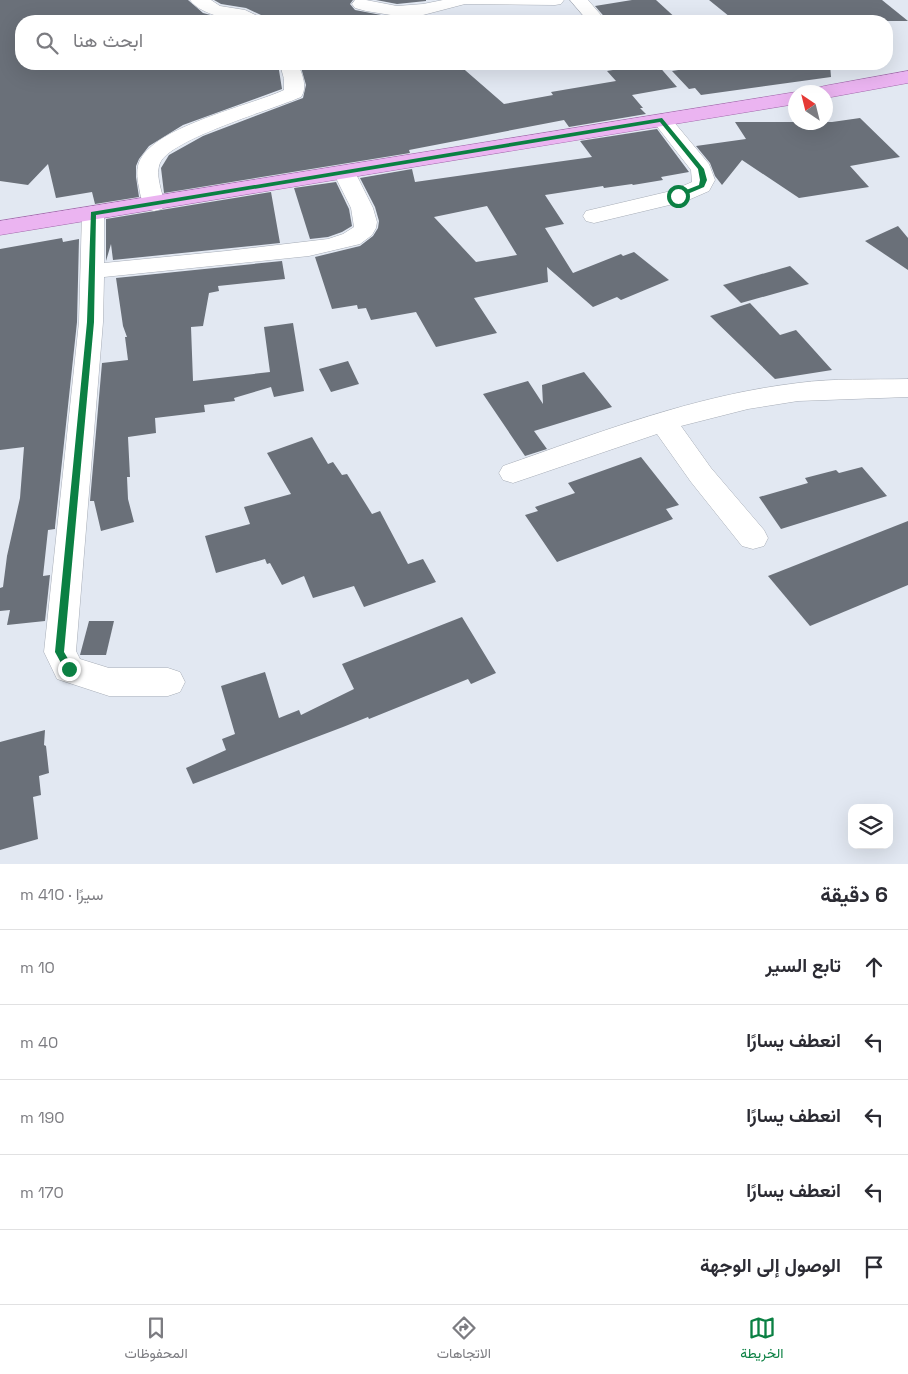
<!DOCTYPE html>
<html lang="ar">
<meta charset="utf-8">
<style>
body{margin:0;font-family:"Space Grotesk",Vazirmatn,sans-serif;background:#f2f2f3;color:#2b2b33;direction:rtl}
.controls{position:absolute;right:15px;bottom:15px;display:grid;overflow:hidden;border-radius:10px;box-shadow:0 5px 20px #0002}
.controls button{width:45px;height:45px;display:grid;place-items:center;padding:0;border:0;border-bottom:1px solid #e1e1e2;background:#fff;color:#2b2b33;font:25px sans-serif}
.compass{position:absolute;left:788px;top:85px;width:45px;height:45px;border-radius:50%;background:#fff;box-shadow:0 5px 20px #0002;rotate:325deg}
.stop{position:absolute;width:15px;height:15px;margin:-11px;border:4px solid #0b8043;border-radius:50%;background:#fff}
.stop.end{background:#0b8043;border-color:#fff;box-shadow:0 1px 5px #0008}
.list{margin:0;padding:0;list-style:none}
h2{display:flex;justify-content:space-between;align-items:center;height:65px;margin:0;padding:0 20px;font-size:21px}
h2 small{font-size:16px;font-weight:400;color:#7c7c81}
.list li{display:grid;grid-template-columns:32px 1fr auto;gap:15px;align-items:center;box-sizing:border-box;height:75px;padding:0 20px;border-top:1px solid #e1e1e2}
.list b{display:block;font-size:19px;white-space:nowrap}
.list em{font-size:16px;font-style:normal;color:#7c7c81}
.icon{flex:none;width:28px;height:28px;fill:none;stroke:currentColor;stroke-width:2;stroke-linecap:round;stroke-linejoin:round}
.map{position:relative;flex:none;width:908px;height:864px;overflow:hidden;direction:ltr}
.search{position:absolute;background:#fff;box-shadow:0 5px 20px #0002;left:15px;right:15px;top:15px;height:55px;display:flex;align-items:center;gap:12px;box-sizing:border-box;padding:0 18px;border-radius:20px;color:#7c7c81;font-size:19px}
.sheet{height:440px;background:#fff}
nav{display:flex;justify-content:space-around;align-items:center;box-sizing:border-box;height:70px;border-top:1px solid #e1e1e2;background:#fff;font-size:14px;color:#7c7c81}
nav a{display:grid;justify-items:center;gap:2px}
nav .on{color:#0b8043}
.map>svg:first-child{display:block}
.building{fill:#6a7079;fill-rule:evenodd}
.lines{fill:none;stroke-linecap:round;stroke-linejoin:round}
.minor-casing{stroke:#a7adb7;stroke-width:1}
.major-casing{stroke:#a368ac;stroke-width:1}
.minor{fill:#fff;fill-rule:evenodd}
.major{fill:#ebb4f1;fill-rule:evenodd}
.route{fill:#0b8043}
</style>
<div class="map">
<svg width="908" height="864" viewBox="0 0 908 864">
<rect width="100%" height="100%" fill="#e2e8f2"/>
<g class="building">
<path d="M0 0H188L203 13 233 21H21V64H278L282 89 183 125 149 146 139 159 136 166V177L139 197 95 204 92 192 56 198 48 164 28 185 0 181Z"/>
<path d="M214 0H353L350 4 355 10 397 18 428 16 429 21H265L261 15 246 8 221 4Z"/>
<path d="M376 0H426V1L397 4Z"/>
<path d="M632 0H656L679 21H608L595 6Z"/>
<path d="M709 0H882L908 21H735Z"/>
<path d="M300 64H377L382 70 416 64H458L504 104 553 95 551 92 616 81 607 71 648 64H657L677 87 632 95 643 108H640L646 114 569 127 564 120 409 150 410 153 164 193 161 168 169 155 203 136 303 98 306 85Z"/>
<path d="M716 64H830L831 77 701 95 695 88 689 89 672 71Z"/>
<path d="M860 118 900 157 850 166 869 187 799 198 742 160 722 185 715 176 710 163 696 146 746 139 735 122H832Z"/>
<path d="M657 129 689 172 661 177 663 180 633 185 632 184 604 188 603 186 545 195 564 224 545 228 573 273 621 254 623 256 634 252 669 280 621 300 617 297 593 307 547 267 548 282 474 298 497 333 436 347 416 312 371 320 366 308 358 309 357 305 332 309 315 257 360 246 373 236 378 228 379 221 375 207 360 178 412 169 415 182 592 157 580 141ZM487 206 517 255 476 262 434 217Z"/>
<path d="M336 182 349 209 352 226 342 232 328 237 310 239 294 188Z"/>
<path d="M271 192 280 243 113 260 111 244 106 261V219Z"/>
<path d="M898 226 908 238V270L865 241Z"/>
<path d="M62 238 63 242 79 239 77 322 55 527V529L48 530 43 576 50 575 45 621 7 625 10 610 0 611V588L3 587 7 556 20 498 24 447 0 450V249Z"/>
<path d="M282 261 285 279 218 286 219 291 209 293 203 326 191 327 193 381 270 372 264 327 293 323 304 391 274 397 271 387 234 398 235 401 204 405 205 412 155 418 156 433 128 437 130 477H127L128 499 134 522 101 531 94 501H90L102 363 128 360 125 337H127L123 326 116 278Z"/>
<path d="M790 266 809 284 741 303 723 285Z"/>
<path d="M750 303 780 335 796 330 832 370 775 379 710 316Z"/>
<path d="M348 361 359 384 331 392 319 369Z"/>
<path d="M584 372 612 407 534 431 547 449 525 456 483 394 528 381 543 404 542 385Z"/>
<path d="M312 437 328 464 333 462 342 475 347 474 372 514 380 511 408 564 423 559 436 582 364 607 354 586 313 598 304 576 282 585 270 563 267 564 265 559 216 573 205 536 250 524 244 507 291 494 267 453Z"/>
<path d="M641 457 679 505 666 509 673 519 557 562 525 515 538 511 535 507 575 493 568 483Z"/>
<path d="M862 467 887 496 781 529 759 497 808 483 805 478 836 470 839 473Z"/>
<path d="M908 521V585L810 626 768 576Z"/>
<path d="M462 617 496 673 471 684 468 679 369 719 368 717 343 727 193 784 186 768 226 750 222 739 235 734 221 686 265 672 279 718 299 710 301 715 354 689 342 664Z"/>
<path d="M89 621H114L106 655H80Z"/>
<path d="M45 730 44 745 46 746 49 773 39 776 41 795 33 797 38 839 0 850V742Z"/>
</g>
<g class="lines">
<defs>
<g id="minor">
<path d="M190 0H211L220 6 245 10 260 17 263 21C243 22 203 18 190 0Z"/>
<path d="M355 0H366L397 6 423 4 443 0H564L561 4 555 5 465 4 423 15 397 16 366 11 355 8 352 4Z"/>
<path d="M570 0H588L606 21H588Z"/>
<path d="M280 64H298C302 74 308 87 301 97 274 109 170 139 160 163 155 175 162 192 165 204L162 209 154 211 146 209C142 202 140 195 139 187 137 178 136 168 140 160 157 126 249 106 284 90V79Z"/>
<path d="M662 114 669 116 709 164 715 180 709 191 686 201 594 223 586 221 583 216 586 211 671 191 692 182 691 170 652 120 655 116Z"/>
<path d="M344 166 352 167 355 172 373 208 377 222 376 228 372 235 360 244 309 256 104 277 103 322 76 651 80 659 109 668H168L180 672 185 682 180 692 168 696H109L57 679 44 652 79 322 82 213 85 208 93 206 101 208 104 213V263L226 251 328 239 343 234 354 227 351 208 333 172 336 167Z"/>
<path d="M908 379V397L798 401 748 409 681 426 711 468 764 530 768 538 764 546 753 549 742 546 691 482 657 434 513 483 503 480 499 473 503 466C600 432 696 395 798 383 834 378 871 380 908 379Z"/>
</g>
<g id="major">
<path d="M908 71V83L826 98V92H814L817 88 824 86Z"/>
<path d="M796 92H798H796V104L0 235V221Z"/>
</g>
</defs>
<use href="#minor" class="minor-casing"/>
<use href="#major" class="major-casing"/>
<use href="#minor" class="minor"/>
<use href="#major" class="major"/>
</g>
<path class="route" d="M662 118 704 169 707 180 704 187 678 198 676 197V194L699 185 700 180 698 169 660 122 96 215 94 322 64 652 74 669 69 673 66 672 55 652 87 322 91 212Z"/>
</svg>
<div class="controls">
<button><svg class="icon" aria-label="layers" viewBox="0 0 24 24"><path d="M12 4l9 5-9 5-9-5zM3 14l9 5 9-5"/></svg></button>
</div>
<svg class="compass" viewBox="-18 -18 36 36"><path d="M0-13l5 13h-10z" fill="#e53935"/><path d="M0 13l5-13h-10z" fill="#7c7c81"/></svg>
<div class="stop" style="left:678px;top:196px"></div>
<div class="stop end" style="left:69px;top:669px"></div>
<div class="search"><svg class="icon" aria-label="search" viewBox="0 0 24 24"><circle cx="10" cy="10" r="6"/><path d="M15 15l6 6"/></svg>ابحث هنا</div>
</div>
<section class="sheet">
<h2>6 دقيقة<small>سيرًا · 410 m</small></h2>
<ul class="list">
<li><svg class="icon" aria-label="ahead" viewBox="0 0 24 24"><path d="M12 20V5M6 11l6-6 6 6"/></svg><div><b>تابع السير</b></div><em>10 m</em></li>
<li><svg class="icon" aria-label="left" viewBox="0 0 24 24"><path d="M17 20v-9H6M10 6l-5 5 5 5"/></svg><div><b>انعطف يسارًا</b></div><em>40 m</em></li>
<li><svg class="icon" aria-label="left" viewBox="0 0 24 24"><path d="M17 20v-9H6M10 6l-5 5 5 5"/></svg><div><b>انعطف يسارًا</b></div><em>190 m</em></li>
<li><svg class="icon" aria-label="left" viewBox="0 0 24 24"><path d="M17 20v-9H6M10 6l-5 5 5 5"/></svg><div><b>انعطف يسارًا</b></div><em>170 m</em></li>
<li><svg class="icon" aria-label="arrive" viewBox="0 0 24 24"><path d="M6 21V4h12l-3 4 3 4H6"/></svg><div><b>الوصول إلى الوجهة</b></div></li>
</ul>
</section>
<nav>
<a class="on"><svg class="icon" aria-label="map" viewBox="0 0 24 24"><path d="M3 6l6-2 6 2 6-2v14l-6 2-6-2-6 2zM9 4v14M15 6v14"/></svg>الخريطة</a>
<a><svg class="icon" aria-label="directions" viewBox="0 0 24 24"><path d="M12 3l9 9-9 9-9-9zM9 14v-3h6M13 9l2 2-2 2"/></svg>الاتجاهات</a>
<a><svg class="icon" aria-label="saved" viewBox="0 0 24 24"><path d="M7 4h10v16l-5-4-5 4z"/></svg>المحفوظات</a>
</nav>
